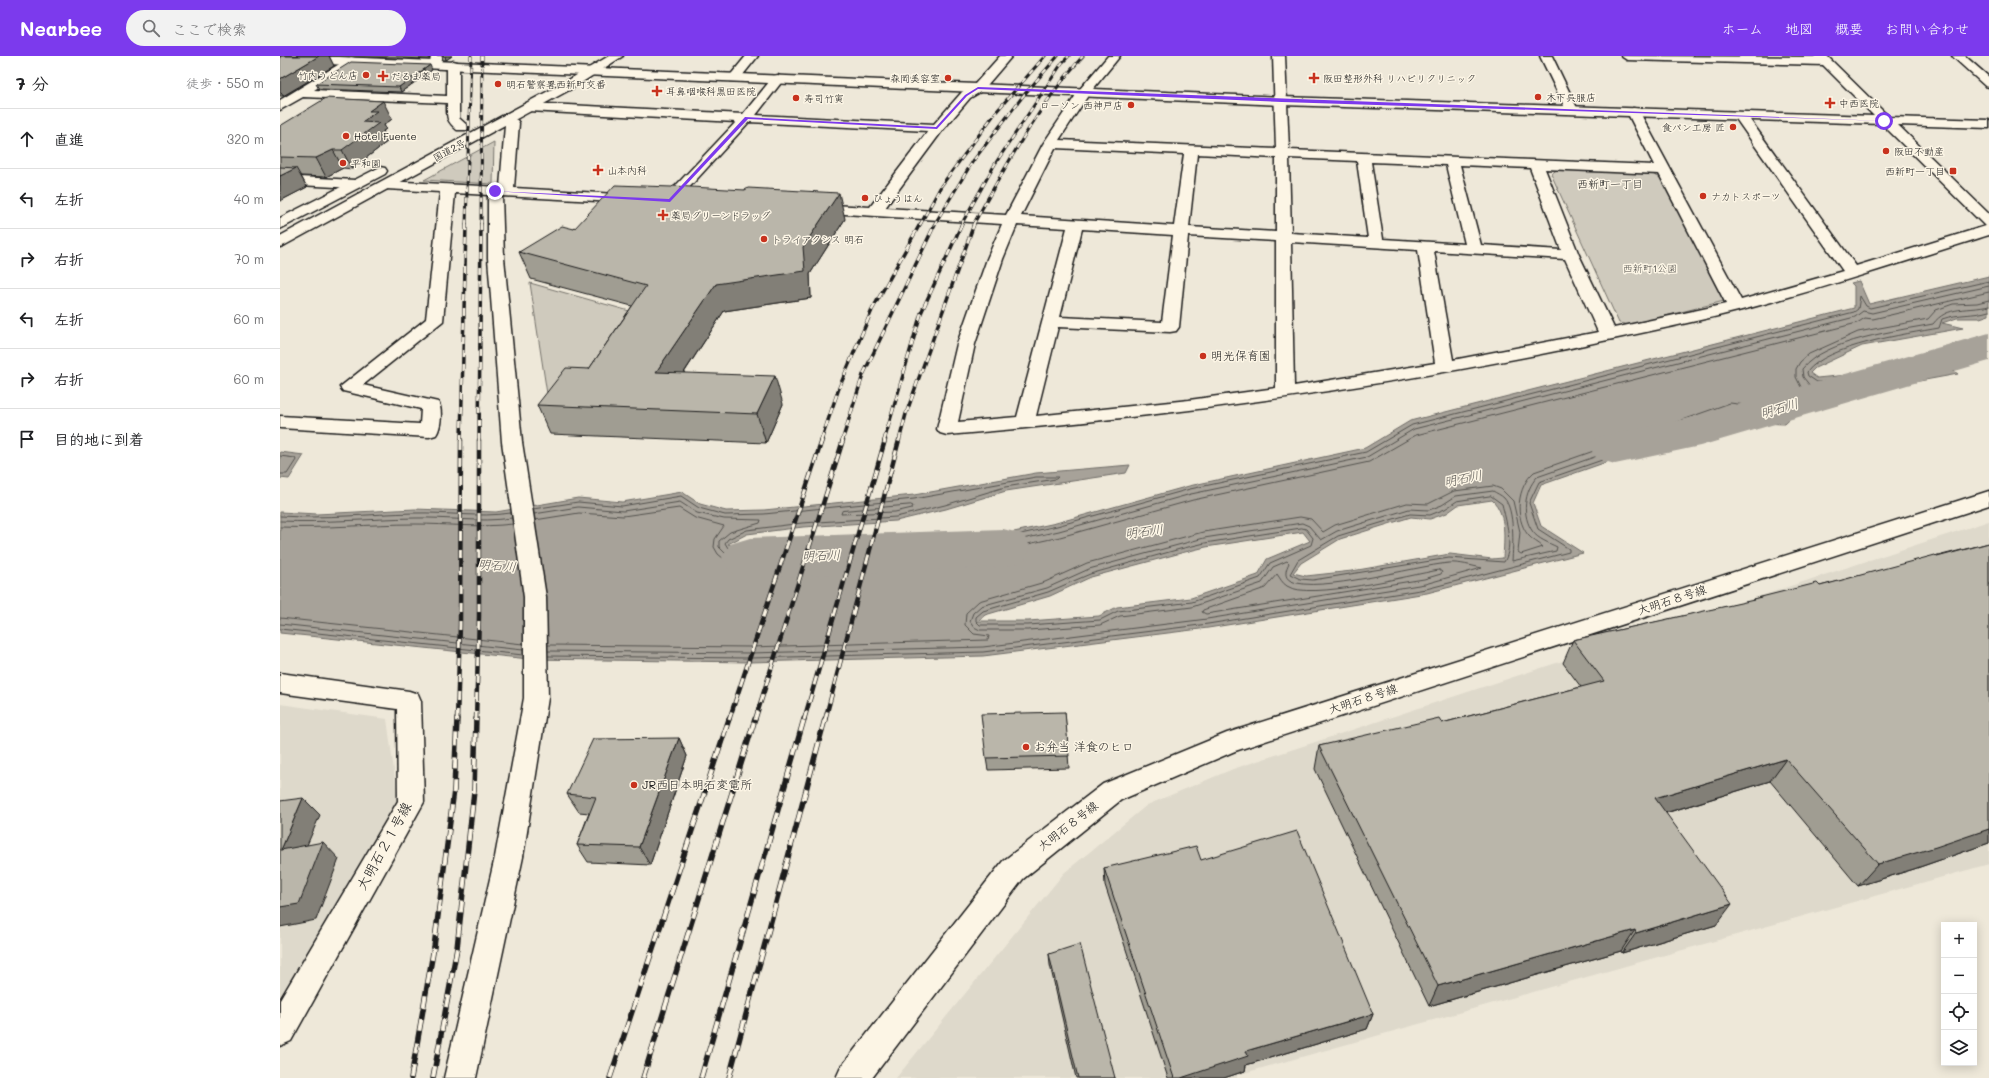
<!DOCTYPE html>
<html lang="ja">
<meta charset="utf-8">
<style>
body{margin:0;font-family:Mali,"Klee One",sans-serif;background:#f2f2f2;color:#202124}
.controls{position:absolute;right:12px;bottom:12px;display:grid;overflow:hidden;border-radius:0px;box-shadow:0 2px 10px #0003}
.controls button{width:36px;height:36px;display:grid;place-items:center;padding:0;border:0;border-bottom:1px solid #e0e0e0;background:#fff;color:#202124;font:20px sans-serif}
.stop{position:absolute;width:12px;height:12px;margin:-9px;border:3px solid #7c3aed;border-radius:50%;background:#fff}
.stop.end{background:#7c3aed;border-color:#fff;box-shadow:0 1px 4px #0008}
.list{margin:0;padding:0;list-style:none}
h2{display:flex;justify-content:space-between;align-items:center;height:52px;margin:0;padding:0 16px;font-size:17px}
h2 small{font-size:13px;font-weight:400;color:#757577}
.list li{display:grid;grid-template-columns:26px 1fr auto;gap:12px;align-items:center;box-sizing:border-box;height:60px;padding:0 16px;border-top:1px solid #e0e0e0}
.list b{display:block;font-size:15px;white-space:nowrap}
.list em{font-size:13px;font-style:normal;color:#757577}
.icon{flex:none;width:22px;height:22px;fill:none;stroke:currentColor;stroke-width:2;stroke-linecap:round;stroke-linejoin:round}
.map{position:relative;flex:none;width:1709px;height:1022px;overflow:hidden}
header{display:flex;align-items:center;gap:24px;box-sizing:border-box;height:56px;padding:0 20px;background:#7c3aed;color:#fff}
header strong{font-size:19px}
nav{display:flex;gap:22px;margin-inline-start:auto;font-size:14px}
.search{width:280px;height:36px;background:#f2f2f2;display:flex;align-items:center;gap:10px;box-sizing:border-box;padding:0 14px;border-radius:22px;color:#757577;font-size:15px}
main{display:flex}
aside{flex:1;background:#fff}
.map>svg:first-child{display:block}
.built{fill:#ded9cb}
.green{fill:#cfcabd;stroke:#76736c}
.water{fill:#a7a299;stroke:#6f6c67;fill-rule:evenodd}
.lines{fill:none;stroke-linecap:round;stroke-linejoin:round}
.shore{stroke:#54524e;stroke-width:1}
.river{fill:#a7a299;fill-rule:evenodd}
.street-casing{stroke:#1c1c1c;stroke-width:3}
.secondary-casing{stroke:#1c1c1c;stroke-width:3}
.highway-casing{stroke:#1c1c1c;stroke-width:3}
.street{fill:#fcf5e5;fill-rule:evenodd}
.secondary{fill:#fcf5e5;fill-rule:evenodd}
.highway{fill:#fcf5e5;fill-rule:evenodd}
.rail-far3-casing{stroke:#1c1c1c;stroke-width:3}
.rail-far2-casing{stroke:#1c1c1c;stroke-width:3.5}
.rail-far1-casing{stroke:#1c1c1c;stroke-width:4.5}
.rail-casing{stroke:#1c1c1c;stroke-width:5.5}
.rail-far3{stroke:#fcf5e5;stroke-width:2;stroke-dasharray:5.5;stroke-linecap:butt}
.rail-far2{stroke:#fcf5e5;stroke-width:2.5;stroke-dasharray:7;stroke-linecap:butt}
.rail-far1{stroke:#fcf5e5;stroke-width:3;stroke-dasharray:9;stroke-linecap:butt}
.rail{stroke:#fcf5e5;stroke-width:4;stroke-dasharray:12;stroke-linecap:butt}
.wall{fill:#a09d92;stroke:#1c1c1c}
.shaded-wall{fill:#827f77;stroke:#1c1c1c}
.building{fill:#bab6aa;stroke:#1c1c1c}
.route{fill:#7c3aed}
.poi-dot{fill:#c8321e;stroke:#fcf5e5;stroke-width:1.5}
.labels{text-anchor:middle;stroke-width:3;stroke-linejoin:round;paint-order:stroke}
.far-poi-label{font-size:10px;fill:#1c1c1c;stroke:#fcf5e5;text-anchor:start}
.far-street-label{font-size:10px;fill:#1c1c1c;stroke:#fcf5e5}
.far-park-label{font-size:10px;fill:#52504c;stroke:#fcf5e5}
.far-neighbourhood-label{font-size:11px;fill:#1c1c1c;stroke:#fcf5e5}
.poi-label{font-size:12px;fill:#1c1c1c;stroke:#fcf5e5;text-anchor:start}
.street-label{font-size:12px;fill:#1c1c1c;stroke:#fcf5e5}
.water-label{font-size:13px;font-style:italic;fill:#5b5854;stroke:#fcf5e5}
.near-street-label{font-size:14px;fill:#1c1c1c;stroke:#fcf5e5}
</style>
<header>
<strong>Nearbee</strong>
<div class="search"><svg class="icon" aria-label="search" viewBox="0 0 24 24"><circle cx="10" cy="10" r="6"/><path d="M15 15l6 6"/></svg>ここで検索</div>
<nav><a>ホーム</a><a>地図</a><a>概要</a><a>お問い合わせ</a></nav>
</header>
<main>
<aside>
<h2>7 分<small>徒歩 · 550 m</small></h2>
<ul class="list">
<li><svg class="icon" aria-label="ahead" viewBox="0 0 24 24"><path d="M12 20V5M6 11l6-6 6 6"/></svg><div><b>直進</b></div><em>320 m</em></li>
<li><svg class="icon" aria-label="left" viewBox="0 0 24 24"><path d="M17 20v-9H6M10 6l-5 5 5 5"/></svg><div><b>左折</b></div><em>40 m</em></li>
<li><svg class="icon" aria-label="right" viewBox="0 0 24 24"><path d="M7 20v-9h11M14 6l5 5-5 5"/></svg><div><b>右折</b></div><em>70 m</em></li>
<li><svg class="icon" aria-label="left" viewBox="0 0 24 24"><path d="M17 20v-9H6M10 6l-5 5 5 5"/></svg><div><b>左折</b></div><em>60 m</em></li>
<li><svg class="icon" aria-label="right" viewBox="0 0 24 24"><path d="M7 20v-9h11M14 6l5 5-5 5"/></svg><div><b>右折</b></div><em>60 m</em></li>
<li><svg class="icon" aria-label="arrive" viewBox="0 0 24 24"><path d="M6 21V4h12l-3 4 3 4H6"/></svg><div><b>目的地に到着</b></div></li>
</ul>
</aside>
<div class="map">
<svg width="1709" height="1022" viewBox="0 0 1709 1022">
<rect width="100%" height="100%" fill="#eee8d9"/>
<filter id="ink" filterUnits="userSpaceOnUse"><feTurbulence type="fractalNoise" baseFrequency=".025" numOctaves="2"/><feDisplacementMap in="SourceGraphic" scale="8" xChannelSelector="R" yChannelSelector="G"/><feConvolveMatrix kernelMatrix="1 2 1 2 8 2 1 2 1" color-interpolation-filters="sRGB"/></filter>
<g filter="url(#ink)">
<g class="built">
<path d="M1709 465V808L957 1019V1022H616L784 817 867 749 953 713Z"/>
<path d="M0 648 107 663 119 752 0 953Z"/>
</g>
<g class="green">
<path d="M214 86 213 128 144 124Z"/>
<path d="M1278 113 1372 118 1381 122 1444 245 1350 269 1339 267 1271 118Z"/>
<path d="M250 227 360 258 271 364Z"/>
</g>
<g class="water">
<path d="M1709 220V259L1700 262H1677L1662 267 1683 272 1582 290 1535 312 1530 317 1537 322 1617 314 1674 315 1678 318 1568 338 1534 340 1504 368 1481 367 1455 361 1261 429 1253 447 1261 470 1303 497 1147 537 928 572 703 600 470 606 249 603 0 577V456L37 458 135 453 216 456 298 442 342 446 402 436 420 448 446 455 484 454 634 439 756 417 850 409 846 417 726 435 666 453 616 465 523 471 467 478 448 488 483 500 631 498 776 467 909 430 1085 392 1130 365 1574 252V230L1571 227 1579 225 1589 248ZM1212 444C1227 457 1224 484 1223 502L1212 503 1170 498 1072 515 1026 520 1013 517 1021 507 1060 483 1131 461 1150 463 1167 457 1178 449ZM1023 476 1030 485 987 503 978 519 911 542 837 551 819 560 748 565H698L705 559 770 540 811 521 901 497 926 491Z"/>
<path d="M0 396 24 399 9 423 0 422Z"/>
</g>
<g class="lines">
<g class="shore">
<path d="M0 400 15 402 16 404 7 418H0"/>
<path d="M1211 440 1222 448C1226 465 1234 490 1224 506L1169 502 1033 524 1020 523 1010 518 1018 504 1058 480 1130 458 1150 459 1165 453 1177 445Z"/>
<path d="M631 449 633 450 632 452 615 456 561 458 562 455Z"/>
<path d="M253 453 298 446 342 450 401 440 419 452 445 459 484 458 634 443 756 421H778L776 423 725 431 665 449 616 461 522 467 467 474 448 483 445 487 448 492 483 504 632 502 777 470 910 433 1086 396 1132 369 1574 256 1578 253 1580 240 1586 250 1590 252 1709 225"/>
<path d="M254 458 298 451 343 455 400 446 417 457 444 463 481 464 480 467 450 476 439 485V491L445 497 482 509 633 507 779 475 911 438 1087 401 1134 373 1575 261 1583 255 1592 257 1709 230"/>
<path d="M0 460C45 463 89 458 134 457 166 456 198 462 231 457"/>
<path d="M255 464 299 457 343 460 399 452 415 462 444 470 435 483 434 491 438 498 444 503 479 514 633 513 780 481 913 444 1089 406 1136 379 1577 267 1585 262 1593 263 1709 236"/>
<path d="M0 465C45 467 89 463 134 462 167 461 199 467 232 462"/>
<path d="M0 471C45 473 90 468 135 468 168 468 200 472 233 468"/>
<path d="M1022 472 1026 473 1033 482 1031 489 990 507 980 522 912 546 838 555 820 564 748 569H700L696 565V561L703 555 768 536 810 518 900 493 925 487Z"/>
<path d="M1159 514 1162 516 1161 518 1144 523 926 558 922 556 923 554 985 532 997 518C1000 522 1002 527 1007 530 1029 545 1130 519 1159 514Z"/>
<path d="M0 562 243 588"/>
<path d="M0 568 243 594"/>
<path d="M0 573 243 599"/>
<path d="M268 589 470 591 708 584 709 580 694 578 685 569 686 557 699 545 765 526 807 507 923 476 1020 461 1031 463 1043 476 1055 469 1127 447 1148 448 1174 435 1213 430 1221 433 1233 445 1240 476 1238 496 1241 498 1263 491C1259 487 1252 484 1248 479 1234 461 1237 431 1254 416L1450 347 1498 353 1521 331 1516 321V313L1520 306 1529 298 1578 276 1648 263 1656 254 1673 248 1697 247 1709 244"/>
<path d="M268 595 470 597 703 591 927 563 1145 528 1202 512C1192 510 1179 506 1169 507 1135 510 1037 538 1011 525 1003 521 1006 513 1009 507L1007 505 993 511 982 527 912 551 840 560 820 569 748 574H700L694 571 690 565 693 557 701 550 767 532 809 513 924 482 1022 467 1029 470 1041 484 1057 475 1129 453 1149 454 1162 449 1176 440 1213 435C1216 437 1221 439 1224 442 1235 454 1233 490 1232 505L1276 495 1277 491C1269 487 1258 483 1253 476 1241 460 1244 435 1257 421L1452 353 1500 359 1531 331 1523 321 1522 313C1546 283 1617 275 1653 268 1667 249 1689 255 1709 250"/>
<path d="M268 600 470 602 703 596 928 568 1146 533 1289 496V493L1258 473 1249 447 1259 426 1454 358 1481 363 1502 364 1533 336 1568 334 1627 323V319L1617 318 1537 326 1528 320 1527 316C1547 289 1626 278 1659 272L1662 263C1680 257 1692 260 1709 255"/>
</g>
<g class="river">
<path d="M1709 277V305L1420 390 1335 408 1317 403 1310 392 1317 381 1415 361Z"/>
<path d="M723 473 743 478 751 492 743 506 723 511 470 522 450 516 442 502 450 488 470 482Z"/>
</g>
<defs>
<g id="street">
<path d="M151 0H163L160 11H152L150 8Z"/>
<path d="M466 0H478L458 25H450L448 22Z"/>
<path d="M720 0H732L702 35 690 42 662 75 605 152 726 159 763 88 800 33 828 0H840L809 38 779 84 996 93 993 0H1005L1009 94 1374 109 1347 56 1353 52 1358 53 1461 244 1563 215 1454 60 1455 57H1465L1576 210 1709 169V179C1626 205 1543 233 1458 255 1399 270 1340 281 1281 294 1078 335 873 362 667 379L660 377 657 373 677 288 707 203 722 168 533 156 528 155 526 152 528 149 533 148 590 151 648 75 469 66 395 147H385L383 144 385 141 456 66 249 55 243 51 249 47 463 58 494 20 498 19 504 23 476 59 654 68 682 36 694 29ZM775 92 904 98 894 170 741 160ZM917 98 996 102V176L909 171ZM1009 102 1077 105 1088 182 1011 177ZM1091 106 1166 109 1185 188 1103 183ZM1180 109 1250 112 1281 194 1201 189ZM1265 113 1379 118 1446 248 1334 272 1299 199ZM737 169 787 172 737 361 678 366 695 288 723 203ZM802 173 893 179 882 266 780 261ZM908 180 996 185V332L909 344 756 360 778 271 890 276 896 275 899 271ZM1011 186 1138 194 1155 307 1014 330ZM1154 195 1285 203 1318 276 1173 304Z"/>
<path d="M1260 0H1272L1298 54 1297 57H1287L1286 54Z"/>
<path d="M1341 0 1545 1 1551 5 1545 9 1347 4Z"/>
<path d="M1672 0H1685L1709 21V31L1705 30Z"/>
<path d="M71 1 75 2 77 5 75 8 34 34 167 40V9L173 5 177 6 179 9V62L189 71 187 74H177C166 64 167 62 167 47L23 41 0 54V44Z"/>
<path d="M224 60 237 64 239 67 234 132 354 139 359 140 361 143 359 146 354 147 222 140 224 202 242 386 266 541 268 642 243 801 196 1022H164L215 801 244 642V541L222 386 208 202V139L175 137 163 265 83 329 158 346C163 353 161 372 156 379L149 381 0 372V360L140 368 141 353 63 335 60 331 146 263 160 136 106 133 101 132 99 129 101 126 106 125 220 131 225 69 217 64Z"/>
<path d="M0 120 75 124 80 125 82 128 80 131 75 132 0 128Z"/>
<path d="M0 617 129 635 138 638 141 645 144 746 11 985 0 990V944L118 745 117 653 0 637Z"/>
</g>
<g id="secondary">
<path d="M0 0H36L1002 41 1594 60 1534 0H1547L1609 61 1709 64V72L1618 69 1709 158V171L1704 169 1602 68 1002 49 0 6Z"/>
<path d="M1709 435V449L955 695 841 744 743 823 592 1022H556L561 1011 723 805 823 728 947 677Z"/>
</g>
<g id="highway">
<path d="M329 0H343L293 32 5 189 0 191V180L285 26Z"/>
<path d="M100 111 105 112 107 115 105 118 0 173V162Z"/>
</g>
</defs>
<use href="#street" class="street-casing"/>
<use href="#secondary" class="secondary-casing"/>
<use href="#highway" class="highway-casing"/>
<use href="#street" class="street"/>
<use href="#secondary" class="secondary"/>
<use href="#highway" class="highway"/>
<defs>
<g id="rail-far3">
<path d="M186 169 191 0"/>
<path d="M201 169 202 0"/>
<path d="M640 169 661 130 716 56 765 0"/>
<path d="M654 169 693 105 743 40 778 0"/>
<path d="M681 169 715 108 782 7 789 0"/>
<path d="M693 169C726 110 758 50 803 0"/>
</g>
<g id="rail-far2">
<path d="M181 385 186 168"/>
<path d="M199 385 201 168"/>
<path d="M541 385 559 332 592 254 640 168"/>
<path d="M562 385 583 319 655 168"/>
<path d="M604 385 641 257 682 168"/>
<path d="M619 385 626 358 694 168"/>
</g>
<g id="rail-far1">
<path d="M177 664 180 569 181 384"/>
<path d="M196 664 199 560V384"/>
<path d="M449 664 542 384"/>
<path d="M475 664 563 384"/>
<path d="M524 664 605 384"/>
<path d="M545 664 619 384"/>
</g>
<g id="rail">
<path d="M131 1022 154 891 174 734 177 663"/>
<path d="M153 1022 177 892 194 735 196 663"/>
<path d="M330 1022 449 663"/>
<path d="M363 1022 475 663"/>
<path d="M421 1022 524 663"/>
<path d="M449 1022 545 663"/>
</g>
</defs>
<use href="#rail-far3" class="rail-far3-casing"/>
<use href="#rail-far2" class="rail-far2-casing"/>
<use href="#rail-far1" class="rail-far1-casing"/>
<use href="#rail" class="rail-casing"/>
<use href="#rail-far3" class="rail-far3"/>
<use href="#rail-far2" class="rail-far2"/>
<use href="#rail-far1" class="rail-far1"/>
<use href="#rail" class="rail"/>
</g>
<g class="wall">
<path d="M0 0H150L149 3 49 0 54 10 3 40H0Z"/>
<path d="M162 0H172L166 4H163Z"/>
<path d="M152 14 121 36 39 33 36 28Z"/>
<path d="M112 63 104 69 106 73 103 75 108 85 72 113 63 112 46 121 21 120 27 131 0 145V70Z"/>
<path d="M465 134 565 163 530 218 531 242 444 255 404 317 503 348 486 387 270 378 257 349 309 313 352 250 251 223 239 196 294 173Z"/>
<path d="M1709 487V787L1634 813 1578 830 1490 725 1386 757 1436 869 1342 897 1341 895 1149 950 1035 713 1039 690 1162 667 1301 631 1283 607 1293 584 1472 545 1473 543 1540 530Z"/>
<path d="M785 656 789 712 708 714 706 702Z"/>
<path d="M399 682 407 700 370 809 308 806 297 789 309 757 299 756 287 738Z"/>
<path d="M921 804 1093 958 1087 973 966 1009 965 1015 944 1022H888L825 829 824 812Z"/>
<path d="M769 898 835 1022H796L770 909Z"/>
</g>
<g class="shaded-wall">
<path d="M39 0H49L54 10 3 40 0 35V23Z"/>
<path d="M165 0H172L166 4Z"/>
<path d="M150 9 152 14 121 36 119 31Z"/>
<path d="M103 45 112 63 104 69 106 73 103 75 108 85 72 113 62 94 89 55Z"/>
<path d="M53 94 63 112 46 121 36 102Z"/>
<path d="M16 112 27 131 0 145V120Z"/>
<path d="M559 137 565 163 530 218 531 242 444 255 386 344 376 316 436 228 523 191Z"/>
<path d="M495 320 503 348 486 387 477 358Z"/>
<path d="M399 682 407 700 370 809 359 791Z"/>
<path d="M1506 703 1490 725 1362 764 1375 742Z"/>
<path d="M23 742 40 759 18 810 1 794Z"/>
<path d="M1709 773V787L1634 813 1578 830 1598 808Z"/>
<path d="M43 786 59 803 36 864 0 871V851Z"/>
<path d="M1452 848 1436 869 1342 897 1356 877Z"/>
<path d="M1355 874 1341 895 1149 950 1158 930Z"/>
<path d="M1093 958 1087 973 966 1009 965 1015 944 1022H901L966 995Z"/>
</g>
<g class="building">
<path d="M0 0H39L0 23Z"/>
<path d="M71 6 150 9 119 31 36 28Z"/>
<path d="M46 42 103 45 89 55H97L82 66 99 67 62 94H53L36 102 0 101V70Z"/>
<path d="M0 111 16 112 0 120Z"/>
<path d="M335 129 392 131 393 130 465 134 468 132 559 137 523 191 525 215 436 228 376 316 495 320 477 358 257 349 286 312 309 313 366 230 239 196 282 170 294 173Z"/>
<path d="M1709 487V773L1656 791 1598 808 1506 703 1375 742 1452 848 1356 877 1355 874 1158 930 1039 690 1159 662 1162 667 1324 625 1293 584 1474 544 1473 543 1537 527 1540 530 1655 499 1657 501Z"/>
<path d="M785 656 789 700 706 702 701 658Z"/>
<path d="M399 682 359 791 297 789 316 741 287 738 313 683Z"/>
<path d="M23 742 1 794 43 786 19 848 0 851V745Z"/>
<path d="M1017 775 1093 958 966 995 968 1000 901 1022H894L824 812 916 790 921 804Z"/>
<path d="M800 888 835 1022H798L769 898Z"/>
</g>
</g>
<path class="route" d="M698 31 1606 65 1002 46 698 33 687 40 657 73 468 63 390 146 212 135 389 143 465 61 656 71 685 39Z"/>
<g class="poi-dot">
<circle cx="86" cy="19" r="4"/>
<path d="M101 14h4v4h4v4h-4v4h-4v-4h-4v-4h4z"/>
<circle cx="668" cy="22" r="4"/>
<path d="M1032 16h4v4h4v4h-4v4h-4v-4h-4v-4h4z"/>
<circle cx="218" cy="28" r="4"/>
<path d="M375 29h4v4h4v4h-4v4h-4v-4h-4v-4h4z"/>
<circle cx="1258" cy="41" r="4"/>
<circle cx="516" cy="42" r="4"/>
<path d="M1548 41h4v4h4v4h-4v4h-4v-4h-4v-4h4z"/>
<circle cx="851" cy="49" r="4"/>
<circle cx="1453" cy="71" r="4"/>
<circle cx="66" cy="80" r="4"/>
<circle cx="1606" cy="95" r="4"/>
<circle cx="63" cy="107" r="4"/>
<path d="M316 108h4v4h4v4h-4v4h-4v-4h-4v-4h4z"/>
<rect x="1669" y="111" width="8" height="8" rx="2"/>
<circle cx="1423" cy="140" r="4"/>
<circle cx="585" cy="142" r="4"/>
<path d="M381 153h4v4h4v4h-4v4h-4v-4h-4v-4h4z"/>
<circle cx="484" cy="183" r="4"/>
<circle cx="923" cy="300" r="4"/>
<circle cx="746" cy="691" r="4"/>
<circle cx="354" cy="729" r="4"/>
</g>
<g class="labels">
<g class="far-poi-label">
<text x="78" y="23" text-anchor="end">竹内うどん店</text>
<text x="111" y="24">だるま薬局</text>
<text x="660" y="26" text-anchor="end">森岡美容室</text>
<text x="1043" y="26">阪田整形外科 リハビリクリニック</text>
<text x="226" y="32">明石警察署西新町交番</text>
<text x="386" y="39">耳鼻咽喉科黒田医院</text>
<text x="1266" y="45">木下呉服店</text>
<text x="524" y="46">寿司竹寅</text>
<text x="1559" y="51">中西医院</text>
<text x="843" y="53" text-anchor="end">ローソン 西神戸店</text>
<text x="1445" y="75" text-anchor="end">食パン工房 匠</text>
<text x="74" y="84">Hotel Fuente</text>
<text x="1614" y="99">阪田不動産</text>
<text x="71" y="111">平和園</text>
<text x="327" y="118">山本内科</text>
<text x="1665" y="119" text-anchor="end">西新町一丁目</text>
<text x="1431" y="144">ナカトスポーツ</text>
<text x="593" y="146">ひょうはん</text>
<text x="391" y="163">薬局グリーンドラッグ</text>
<text x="492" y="187">トライアクシス 明石</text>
</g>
<g class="far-street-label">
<text transform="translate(169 94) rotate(-29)" y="4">国道2号</text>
</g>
<g class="far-park-label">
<text x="1370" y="216">西新町1公園</text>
</g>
<g class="far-neighbourhood-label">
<text x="1330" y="132">西新町一丁目</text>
</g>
<g class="poi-label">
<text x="931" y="304">明光保育園</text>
<text x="754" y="695">お弁当 洋食のヒロ</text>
<text x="362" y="733">JR西日本明石変電所</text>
</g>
<g class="street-label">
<text transform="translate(1392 544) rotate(-18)" y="4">大明石８号線</text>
<text transform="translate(1083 643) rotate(-18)" y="4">大明石８号線</text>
<text transform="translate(788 770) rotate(-38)" y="4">大明石８号線</text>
</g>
<g class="water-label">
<text transform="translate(1499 352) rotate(-16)" y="5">明石川</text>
<text transform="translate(1183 422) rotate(-11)" y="5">明石川</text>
<text transform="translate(864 475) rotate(-7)" y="5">明石川</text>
<text transform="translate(541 499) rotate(-2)" y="5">明石川</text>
<text transform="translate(217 509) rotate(5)" y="5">明石川</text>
</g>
<g class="near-street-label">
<text transform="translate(104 790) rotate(-61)" y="5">大明石２１号線</text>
</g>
</g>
</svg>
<div class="controls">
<button>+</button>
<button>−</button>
<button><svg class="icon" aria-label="locate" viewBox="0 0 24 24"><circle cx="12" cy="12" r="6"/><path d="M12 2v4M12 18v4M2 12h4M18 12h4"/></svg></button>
<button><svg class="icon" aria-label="layers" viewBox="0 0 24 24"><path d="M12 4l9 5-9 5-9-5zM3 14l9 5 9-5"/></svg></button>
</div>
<div class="stop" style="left:1604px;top:65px"></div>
<div class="stop end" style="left:215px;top:135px"></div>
</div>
</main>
